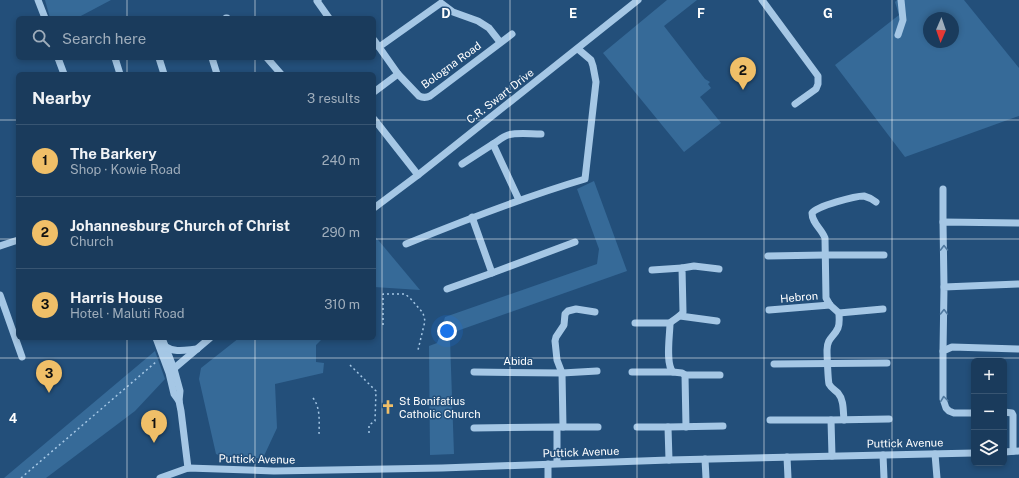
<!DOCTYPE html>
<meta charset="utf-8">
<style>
body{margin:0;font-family:"Public Sans",sans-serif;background:#274665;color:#f1f3f6}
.controls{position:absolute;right:12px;bottom:12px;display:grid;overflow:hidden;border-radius:6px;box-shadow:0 2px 6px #0003}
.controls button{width:36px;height:36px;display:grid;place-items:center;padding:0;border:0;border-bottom:1px solid #385572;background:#1a3b5c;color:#f1f3f6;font:20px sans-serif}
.compass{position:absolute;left:923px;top:12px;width:36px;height:36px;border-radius:50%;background:#1a3b5c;box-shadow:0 2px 6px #0003;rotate:182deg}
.you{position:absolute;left:447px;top:331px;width:14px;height:14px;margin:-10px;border:3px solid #fff;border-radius:50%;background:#1a73e8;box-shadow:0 0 0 6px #1a73e833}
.badge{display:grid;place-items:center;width:26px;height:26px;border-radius:50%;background:#f0bf68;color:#111;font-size:13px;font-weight:700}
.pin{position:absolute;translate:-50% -33px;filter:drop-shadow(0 1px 2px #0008)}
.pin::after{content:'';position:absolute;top:21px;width:14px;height:12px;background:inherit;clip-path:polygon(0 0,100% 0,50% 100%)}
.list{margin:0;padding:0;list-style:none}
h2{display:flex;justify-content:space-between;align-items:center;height:52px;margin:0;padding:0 16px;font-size:17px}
h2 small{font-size:13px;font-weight:400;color:#9fadbb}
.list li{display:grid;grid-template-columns:26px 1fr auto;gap:12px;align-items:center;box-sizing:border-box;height:72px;padding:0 16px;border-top:1px solid #385572}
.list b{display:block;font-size:15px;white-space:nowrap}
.list p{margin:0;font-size:13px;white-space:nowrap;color:#9fadbb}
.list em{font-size:13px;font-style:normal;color:#9fadbb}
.icon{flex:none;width:22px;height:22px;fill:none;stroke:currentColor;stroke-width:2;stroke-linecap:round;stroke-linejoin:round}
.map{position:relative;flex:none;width:1019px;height:478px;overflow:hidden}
.search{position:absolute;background:#1a3b5c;box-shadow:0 2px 6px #0003;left:16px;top:16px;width:360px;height:44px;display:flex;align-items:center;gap:10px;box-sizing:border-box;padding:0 14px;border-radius:6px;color:#9fadbb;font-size:15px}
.panel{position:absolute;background:#1a3b5c;box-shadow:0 2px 6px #0003;left:16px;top:72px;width:360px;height:268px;border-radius:6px}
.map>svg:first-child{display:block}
.green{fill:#366a98;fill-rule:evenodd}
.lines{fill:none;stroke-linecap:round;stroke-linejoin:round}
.path{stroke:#a5c7e5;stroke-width:1.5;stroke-dasharray:2 3;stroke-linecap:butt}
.minor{stroke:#a5c7e5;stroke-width:7}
.oneway{stroke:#50799f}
.grid{fill:none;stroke:#fff;stroke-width:1;stroke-opacity:0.55}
.labels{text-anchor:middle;stroke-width:3;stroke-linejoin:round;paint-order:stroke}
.street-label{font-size:11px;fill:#fff;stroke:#234f7a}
.poi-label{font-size:11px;fill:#fff;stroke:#234f7a;text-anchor:start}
.grid-label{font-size:13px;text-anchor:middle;font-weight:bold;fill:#fff;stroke:#234f7a;stroke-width:3;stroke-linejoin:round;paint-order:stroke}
</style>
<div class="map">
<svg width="1019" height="478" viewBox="0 0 1019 478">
<rect width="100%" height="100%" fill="#234f7a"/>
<g class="green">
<path d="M45 0H111L77 18H50Z"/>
<path d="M667 0H697L664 26 705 79 710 82 708 84 711 88 700 97 721 123 684 152 603 53Z"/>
<path d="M897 0H964L1019 68V116L905 157 835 65 899 15 895 2ZM929 18H953V42H929Z"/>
<path d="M594 181 627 271 457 331 450 340 454 454 430 455 429 346 437 343 439 338 445 317 597 264 599 249 577 189Z"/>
<path d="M374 235 420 290 374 287Z"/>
<path d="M239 338H323L316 345V362L324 363 323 373 275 384 277 428 263 458H226L216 454 199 379 201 368Z"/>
<path d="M155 351 165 379 135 411 46 478H4Z"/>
</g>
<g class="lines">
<g class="path">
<path d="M383 325V294H405L410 298 423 313 425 321 418 350"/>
<path d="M350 365 376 391 375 421 369 425V436"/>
<path d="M313 398C321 408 319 424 319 436"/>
<path d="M21 478 157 361"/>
</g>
<g class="minor">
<path d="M38 0 45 18"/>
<path d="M318 0 317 1 329 18"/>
<path d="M762 0 818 76V84L816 89 795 104"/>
<path d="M226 18H227"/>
<path d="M898 35 903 20 901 0"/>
<path d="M374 40 379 47"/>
<path d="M58 58 64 74"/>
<path d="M115 58 120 74"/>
<path d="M159 58 164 74"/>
<path d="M212 58 217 74"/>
<path d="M267 58 281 74"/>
<path d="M398 74 379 47 441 3 453 12 478 21 489 28 500 42"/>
<path d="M374 92 398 74 419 96C423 98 426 98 430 96L512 34"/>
<path d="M374 119 418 175"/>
<path d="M493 144C498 141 502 137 508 135 518 132 530 134 541 134"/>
<path d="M462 164 493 144 519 200"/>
<path d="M943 189V222"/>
<path d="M374 208 418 175 638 0"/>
<path d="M406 244C465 220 524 197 585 179L596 82 593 66 591 60 578 49"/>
<path d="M0 246 18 240"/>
<path d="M768 256 825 255H884"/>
<path d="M652 270 682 268"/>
<path d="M492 273 575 242"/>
<path d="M944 287 943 222 1019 223"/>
<path d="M447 289 492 273 472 217"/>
<path d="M0 295 22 357"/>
<path d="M769 310 830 305"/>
<path d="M839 313 883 309"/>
<path d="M680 316 717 321"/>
<path d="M635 323H670"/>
<path d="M156 338 169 373 174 394 179 401"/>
<path d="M162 338 174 369 180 391 179 401 181 411 188 468"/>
<path d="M164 346C175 353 185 350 197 349"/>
<path d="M943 351 944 287 1019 284"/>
<path d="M774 364 887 363"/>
<path d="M171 371 210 338"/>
<path d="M474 372 562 373 597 371"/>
<path d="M632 372H673"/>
<path d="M685 375H720"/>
<path d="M1004 412 1012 413 1013 415V451"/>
<path d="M974 413H954L949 411 946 408 943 399V351L952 347 1019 349"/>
<path d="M770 420H831L832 456"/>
<path d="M831 420 889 419"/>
<path d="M844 420C843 410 844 400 838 393 835 390 831 388 829 384 828 380 827 355 827 350 827 338 834 337 838 328 840 323 839 318 839 313L830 305 826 298 825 238C821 228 812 223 812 213 817 206 855 196 864 196 868 197 872 199 876 202"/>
<path d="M559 427H598"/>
<path d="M563 427 562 373 557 360 555 341 556 337 564 325 565 314 568 311 576 309 595 312"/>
<path d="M637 427H668L669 460"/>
<path d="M668 427 723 426"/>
<path d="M686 427 685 375 682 373 673 372C665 364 670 335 670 323 674 319 680 317 683 312L682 268 694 266 719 269"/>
<path d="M474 428 557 427V463"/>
<path d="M1004 452 1019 451"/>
<path d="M935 454 937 478"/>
<path d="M883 455 884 478"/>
<path d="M787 457 788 478"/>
<path d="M705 459 706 478"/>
<path d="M548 464V478"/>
<path d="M160 478 188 468 274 471 442 468 669 460 974 453"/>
</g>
</g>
<defs><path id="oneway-chevron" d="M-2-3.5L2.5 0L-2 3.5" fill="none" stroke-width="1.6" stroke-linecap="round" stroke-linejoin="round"/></defs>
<g class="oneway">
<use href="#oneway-chevron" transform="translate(944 248) rotate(-91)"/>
<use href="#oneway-chevron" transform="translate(944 312) rotate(-89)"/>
<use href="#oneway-chevron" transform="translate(944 399) rotate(-97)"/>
</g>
<path class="grid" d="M127 0V18M255 0V18M382 0V478M510 0V478M637 0V478M764 0V478M892 0V478M127 58V74M255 58V74M0 120H18M374 120H1019M0 239H18M374 239H1019M127 338V478M255 338V478M0 358H1019"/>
<defs>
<symbol id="church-bare" viewBox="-9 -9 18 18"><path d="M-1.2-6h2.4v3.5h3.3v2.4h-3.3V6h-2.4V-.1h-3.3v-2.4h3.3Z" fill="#f0bf68" stroke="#234f7a" stroke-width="2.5" paint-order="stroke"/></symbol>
</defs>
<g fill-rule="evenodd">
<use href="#church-bare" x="378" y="397" width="20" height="20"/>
</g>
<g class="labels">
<g class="street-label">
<text transform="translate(451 65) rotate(-36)" y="4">Bologna Road</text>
<text transform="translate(500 96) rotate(-38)" y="4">C.R. Swart Drive</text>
<text transform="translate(799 297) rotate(-5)" y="4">Hebron</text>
<text x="518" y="365">Abida</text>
<text transform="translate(905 443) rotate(-1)" y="4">Puttick Avenue</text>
<text transform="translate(581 452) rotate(-2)" y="4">Puttick Avenue</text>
<text transform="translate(257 459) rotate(1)" y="4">Puttick Avenue</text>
</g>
<g class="poi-label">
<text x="399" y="405">St Bonifatius<tspan x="399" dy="13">Catholic Church</tspan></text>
</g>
</g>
<g class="grid-label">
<text x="446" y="18">D</text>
<text x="573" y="18">E</text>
<text x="701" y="18">F</text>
<text x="828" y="18">G</text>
<text x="13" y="423">4</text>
</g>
</svg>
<div class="controls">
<button>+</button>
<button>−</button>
<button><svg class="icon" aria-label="layers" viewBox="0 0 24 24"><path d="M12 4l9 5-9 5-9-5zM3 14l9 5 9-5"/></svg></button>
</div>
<svg class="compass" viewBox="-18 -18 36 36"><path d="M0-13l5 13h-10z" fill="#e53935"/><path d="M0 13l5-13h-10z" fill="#9fadbb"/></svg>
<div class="you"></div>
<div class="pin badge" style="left:154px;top:443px">1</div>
<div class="pin badge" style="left:743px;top:90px">2</div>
<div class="pin badge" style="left:49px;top:393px">3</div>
<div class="search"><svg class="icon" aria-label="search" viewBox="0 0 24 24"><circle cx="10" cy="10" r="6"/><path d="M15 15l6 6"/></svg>Search here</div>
<section class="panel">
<h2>Nearby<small>3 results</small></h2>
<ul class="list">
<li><span class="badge">1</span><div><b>The Barkery</b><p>Shop · Kowie Road</p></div><em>240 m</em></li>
<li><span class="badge">2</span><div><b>Johannesburg Church of Christ</b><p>Church</p></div><em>290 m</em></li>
<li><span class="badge">3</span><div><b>Harris House</b><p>Hotel · Maluti Road</p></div><em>310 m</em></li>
</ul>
</section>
</div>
